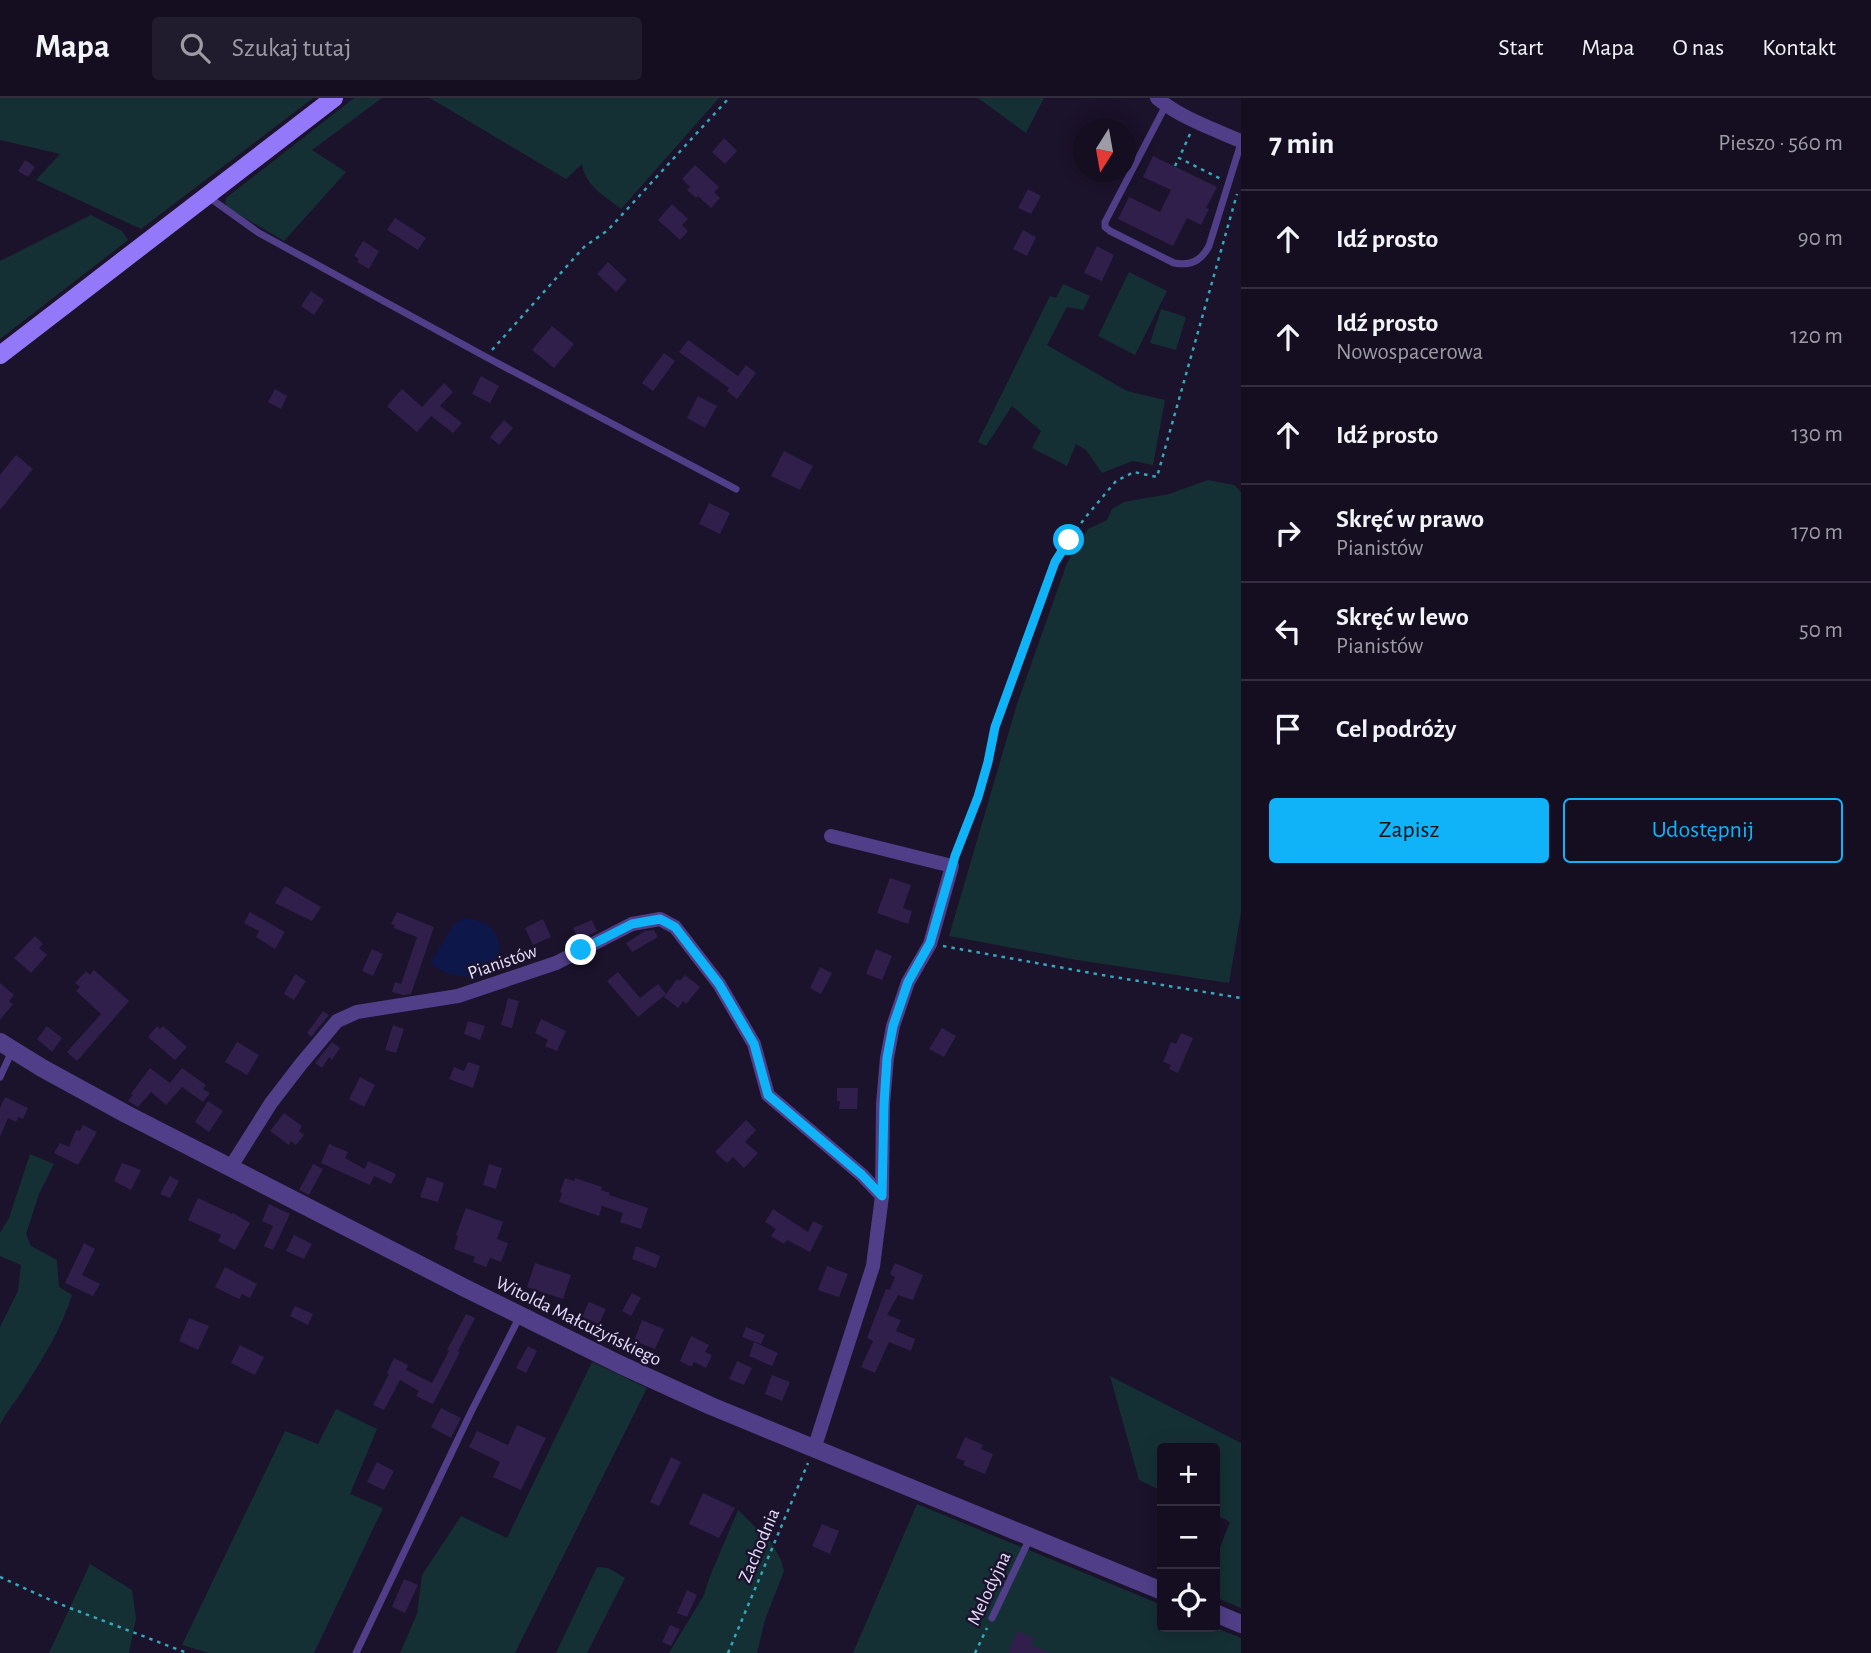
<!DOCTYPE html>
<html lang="pl">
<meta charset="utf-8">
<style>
body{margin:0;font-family:"Alegreya Sans",sans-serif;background:#211c2d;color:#f1f3f6}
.controls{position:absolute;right:21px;bottom:21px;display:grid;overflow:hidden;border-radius:7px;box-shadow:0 4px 18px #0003}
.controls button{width:63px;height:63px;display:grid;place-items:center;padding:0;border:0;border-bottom:2px solid #332e3e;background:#140e20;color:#f1f3f6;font:35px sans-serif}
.compass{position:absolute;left:1073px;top:21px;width:63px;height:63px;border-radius:50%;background:#140e20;box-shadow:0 4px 18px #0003;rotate:191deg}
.stop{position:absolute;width:21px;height:21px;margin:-16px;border:5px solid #10b3f7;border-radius:50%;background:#fff}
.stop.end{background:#10b3f7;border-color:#fff;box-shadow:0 2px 7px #0008}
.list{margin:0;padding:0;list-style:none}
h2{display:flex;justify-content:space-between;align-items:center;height:91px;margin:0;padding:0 28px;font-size:30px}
h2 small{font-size:23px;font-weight:400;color:#9d9ca5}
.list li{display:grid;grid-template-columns:46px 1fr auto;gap:21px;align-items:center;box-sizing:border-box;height:98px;padding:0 28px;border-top:2px solid #332e3e}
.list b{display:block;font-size:26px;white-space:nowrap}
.list p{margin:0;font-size:23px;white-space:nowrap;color:#9d9ca5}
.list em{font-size:23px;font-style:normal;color:#9d9ca5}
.actions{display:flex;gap:14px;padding:21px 28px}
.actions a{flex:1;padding:16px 0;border:2px solid #10b3f7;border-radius:7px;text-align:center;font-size:24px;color:#10b3f7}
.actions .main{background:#10b3f7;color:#111}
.icon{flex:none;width:38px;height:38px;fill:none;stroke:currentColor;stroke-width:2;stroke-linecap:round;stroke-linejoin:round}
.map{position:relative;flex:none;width:1241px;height:1555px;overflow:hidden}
header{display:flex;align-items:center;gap:42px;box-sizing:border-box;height:98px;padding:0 35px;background:#140e20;border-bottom:2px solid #332e3e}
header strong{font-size:33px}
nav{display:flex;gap:38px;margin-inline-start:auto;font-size:24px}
.search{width:490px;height:63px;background:#211c2d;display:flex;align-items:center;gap:18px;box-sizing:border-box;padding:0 24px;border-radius:7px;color:#9d9ca5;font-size:26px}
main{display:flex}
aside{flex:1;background:#140e20}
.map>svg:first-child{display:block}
.green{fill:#153035}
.water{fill:#0d1749}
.building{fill:#301f4b}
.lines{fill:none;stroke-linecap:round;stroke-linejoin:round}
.path{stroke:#35a8ba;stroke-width:2.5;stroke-dasharray:3.5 5;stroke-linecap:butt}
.service{stroke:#503f88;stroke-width:7}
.minor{stroke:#503f88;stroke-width:14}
.tertiary{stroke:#503f88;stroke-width:18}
.secondary{stroke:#9478fa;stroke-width:18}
.route{stroke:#10b3f7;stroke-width:9}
.labels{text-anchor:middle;stroke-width:5;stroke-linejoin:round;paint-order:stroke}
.street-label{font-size:19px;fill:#e7ddfe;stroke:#1b122b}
</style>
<header>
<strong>Mapa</strong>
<div class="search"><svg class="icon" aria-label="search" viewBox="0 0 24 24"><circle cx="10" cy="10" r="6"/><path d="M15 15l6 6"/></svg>Szukaj tutaj</div>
<nav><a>Start</a><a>Mapa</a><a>O nas</a><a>Kontakt</a></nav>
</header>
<main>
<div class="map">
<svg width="1241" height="1555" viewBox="0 0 1241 1555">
<rect width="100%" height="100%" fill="#1b122b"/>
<g class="green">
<path d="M0 0H313L141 131 36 82 60 56 0 42Z"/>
<path d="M354 0H382L312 52 346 74 284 143 228 110 225 105 226 100Z"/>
<path d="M430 0H719L621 111C605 98 585 88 582 66L566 81Z"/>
<path d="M978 0H1044L1026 35Z"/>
<path d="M91 117 122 133 128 142 0 241V163Z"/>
<path d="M1129 174 1167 193 1135 257 1098 238Z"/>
<path d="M1063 186 1090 198 1083 212 1067 209 1047 247 1127 293 1165 302 1153 367 1133 363 1102 375 1086 352 1076 346 1067 368 1032 350 1041 333 1012 308 986 348 978 344 1050 198 1056 200Z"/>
<path d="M1161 211 1186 219 1176 252 1150 245Z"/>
<path d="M1208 382 1234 387 1241 394V814L1229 885 1077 862 949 838 1017 606 1067 465 1088 431 1107 422 1112 411 1124 404 1169 396Z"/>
<path d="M30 1056 54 1066 39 1096 26 1136 31 1148 57 1162 59 1189 72 1197C62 1230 42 1262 24 1290 16 1303 6 1314 0 1327V1229L18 1193 21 1167 0 1158V1135L9 1120Z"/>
<path d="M592 1264 647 1290 515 1555H400L417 1516 422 1477 461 1418 507 1440Z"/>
<path d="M1110 1278 1241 1345V1510L1215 1499V1462L1230 1424 1215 1416V1350H1162V1393L1139 1382Z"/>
<path d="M336 1311 377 1331 350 1396 383 1410 314 1555H209L182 1547 285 1333 318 1346Z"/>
<path d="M917 1406 1162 1507V1529H1214L1241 1540V1555H853Z"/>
<path d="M738 1412 771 1444 781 1462 784 1473 765 1522 757 1555H669L704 1497 710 1478Z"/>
<path d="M90 1466 132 1492 136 1520 129 1555H49Z"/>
<path d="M597 1469 608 1470 625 1480 587 1555H556Z"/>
</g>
<path class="water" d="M464 820C506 823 512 863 475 880 460 878 443 877 432 866L431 863 455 825Z"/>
<g class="building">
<path d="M724 40 737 53 725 66 712 54Z"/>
<path d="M1153 58 1217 89 1206 110 1209 111 1201 127 1187 120 1173 148 1118 121 1129 99 1160 114 1171 92 1143 79Z"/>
<path d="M25 62 35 69 28 79 18 73Z"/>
<path d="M695 67 719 89 714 94 720 100 711 110 698 98 696 100 687 92 690 89 682 81Z"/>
<path d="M1028 91 1041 98 1031 116 1018 110Z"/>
<path d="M672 106 688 121 682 127 688 133 680 142 658 122Z"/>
<path d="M395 120 426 140 418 152 387 132Z"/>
<path d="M1023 132 1036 139 1027 158 1013 151Z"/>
<path d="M363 143 379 153 369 171 357 164 359 161 354 158Z"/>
<path d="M1097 148 1114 157 1102 183 1084 175Z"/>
<path d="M608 164 627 182 616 194 597 176Z"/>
<path d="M311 193 324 202 314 217 301 208Z"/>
<path d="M552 228 574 246 554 270 532 252Z"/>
<path d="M688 242 738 278 746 267 756 275 737 301 727 293 729 290 679 254Z"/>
<path d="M664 255 675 263 653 293 642 285Z"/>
<path d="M481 278 499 288 490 305 472 296Z"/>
<path d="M444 285 453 294 440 308 462 325 453 335 431 318 417 334 387 308 402 291 422 309Z"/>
<path d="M275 291 287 298 281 311 268 304Z"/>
<path d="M698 298 717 308 705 330 687 320Z"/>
<path d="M504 322 513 330 499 347 490 339Z"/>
<path d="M784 353 813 368 800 392 771 378Z"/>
<path d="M16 357 33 371 0 412V377Z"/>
<path d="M709 405 730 415 720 436 699 426Z"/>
<path d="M890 780 911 787 903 810 912 813 908 826 877 815Z"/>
<path d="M285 788 321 809 312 823 275 805Z"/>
<path d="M250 814 285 834 275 851 256 839 259 833 244 825Z"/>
<path d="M397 814 434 829 411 896 403 897 392 894 395 884 401 886 417 839 394 830 395 827 391 826Z"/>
<path d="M543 821 551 839 533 847 525 830Z"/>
<path d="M592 822 597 833 579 843 573 830Z"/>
<path d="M654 832 658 839 632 854 626 845 645 833Z"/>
<path d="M35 838 43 846 39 850 47 857 31 875 14 860Z"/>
<path d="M372 851 383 856 373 878 362 873Z"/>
<path d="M876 851 892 858 882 882 866 876Z"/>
<path d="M820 869 832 875 821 896 810 890Z"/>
<path d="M94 872 129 903 77 963 67 954 101 916 76 893 80 889 75 885 86 873 90 877Z"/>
<path d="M618 874 640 900 658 886 666 896 638 919 607 883Z"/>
<path d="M295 876 306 883 294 902 284 896Z"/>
<path d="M685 877 700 889 686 906 683 903 678 910 664 899 677 881 680 883Z"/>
<path d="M0 885 14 897 9 903 13 906 0 922Z"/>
<path d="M508 900 519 903 512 930 501 927Z"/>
<path d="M323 913 329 917 311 939 307 935Z"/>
<path d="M541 921 566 933 557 953 545 948 548 942 535 935Z"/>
<path d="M468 923 485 928 480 942 464 936Z"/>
<path d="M393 927 404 931 396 955 385 952Z"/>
<path d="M47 928 62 940 52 954 37 941Z"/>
<path d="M157 928 160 931 163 928 187 949 175 962 148 939Z"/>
<path d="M942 930 956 938 944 959 929 951Z"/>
<path d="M1181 935 1193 940 1178 975 1169 971 1171 967 1163 964 1171 944 1176 946Z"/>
<path d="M237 944 259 957 247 977 225 964Z"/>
<path d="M332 944 340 950 332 962 329 959 322 970 315 965Z"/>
<path d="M468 964 480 968 473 990 449 981 454 969 464 973Z"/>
<path d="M150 970 170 985 182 970 206 987 203 991 210 995 203 1004 182 989 166 1007 151 994 138 1009 128 1003 133 997 131 996Z"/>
<path d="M360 979 375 987 364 1009 349 1001Z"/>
<path d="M837 990H858L857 1011H839L840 1003H837Z"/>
<path d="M5 999 28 1010 23 1021 18 1019 16 1024 8 1020 0 1039V1010Z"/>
<path d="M208 1003 223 1013 209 1034 195 1024Z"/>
<path d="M284 1015 302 1028 299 1033 304 1037 296 1047 291 1043 289 1047 270 1033Z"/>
<path d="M746 1022 756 1032 745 1044 758 1055 744 1070 733 1059 727 1065 715 1054Z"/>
<path d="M83 1027 97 1034 78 1067 54 1055 60 1045 69 1049 76 1032 80 1033Z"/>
<path d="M329 1046 348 1054 345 1060 365 1071 368 1063 396 1076 391 1086 374 1078 370 1087 321 1065Z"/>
<path d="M122 1065 141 1072 131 1092 114 1083Z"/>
<path d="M313 1066 323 1071 309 1097 299 1092Z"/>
<path d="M489 1066 502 1070 496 1091 483 1087Z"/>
<path d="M170 1078 179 1083 170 1100 160 1096Z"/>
<path d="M427 1079 444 1085 438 1104 420 1099Z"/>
<path d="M565 1080 574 1083 575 1080 602 1089 601 1092 610 1095 609 1097 648 1110 641 1131 620 1124 623 1115 602 1108 599 1118 559 1104 562 1095 560 1094Z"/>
<path d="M198 1100 232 1116 233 1115 250 1125 235 1152 218 1143 221 1137 188 1122Z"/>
<path d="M269 1106 290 1116 273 1152 264 1148 273 1128 262 1123Z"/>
<path d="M466 1110 503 1124 497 1141 508 1145 501 1164 490 1160 486 1169 473 1164 475 1159 454 1151 458 1138 456 1137Z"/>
<path d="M773 1111 808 1134 813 1123 823 1128 810 1154 787 1142 784 1146 771 1138 776 1131 765 1124Z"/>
<path d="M294 1137 312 1146 304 1161 286 1153Z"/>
<path d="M84 1145 95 1151 82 1177 100 1186 93 1198 65 1185Z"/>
<path d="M636 1148 660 1158 656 1170 632 1161Z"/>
<path d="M535 1165 571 1177 563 1201 527 1189Z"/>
<path d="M895 1165 923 1177 913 1202 898 1197 887 1217 901 1222 896 1233 915 1241 911 1253 889 1244 875 1275 861 1269 873 1243 867 1240 886 1191 890 1192 895 1179 890 1176Z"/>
<path d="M827 1168 848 1176 839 1199 818 1192Z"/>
<path d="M225 1169 257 1186 250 1200 242 1196 239 1201 215 1189Z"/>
<path d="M632 1195 641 1200 631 1218 622 1213Z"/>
<path d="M589 1204 606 1211 599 1226 582 1219Z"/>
<path d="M295 1208 313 1216 308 1227 290 1218Z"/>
<path d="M466 1216 475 1220 458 1253 460 1254 433 1306 416 1298 419 1293 400 1282 384 1312 373 1307 389 1276 387 1275 394 1260 408 1267 406 1272 432 1285 449 1253 447 1252Z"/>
<path d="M189 1220 209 1228 198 1252 179 1243Z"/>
<path d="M642 1222 664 1231 655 1251 634 1243Z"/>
<path d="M746 1229 765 1237 761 1246 742 1239Z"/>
<path d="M691 1238 709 1247 705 1254 712 1257 706 1270 694 1264 692 1268H689L680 1263Z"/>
<path d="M754 1244 778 1255 772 1268 749 1258Z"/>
<path d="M240 1247 264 1259 255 1277 231 1265Z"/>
<path d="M528 1248 537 1253 526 1275 516 1270Z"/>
<path d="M737 1263 752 1270 744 1287 729 1281Z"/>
<path d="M772 1277 790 1284 782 1303 765 1296Z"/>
<path d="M441 1310 461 1320 451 1340 431 1329Z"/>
<path d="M517 1327 546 1340 521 1392 493 1379 500 1364 469 1349 477 1333 508 1347Z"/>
<path d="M965 1339 983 1347 981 1351 993 1356 985 1376 963 1367 965 1363 956 1360Z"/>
<path d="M671 1359 681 1364 659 1408 650 1404Z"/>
<path d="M377 1364 394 1373 384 1392 367 1384Z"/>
<path d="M703 1395 735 1410 719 1440 689 1426Z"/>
<path d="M822 1426 839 1433 830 1456 812 1448Z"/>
<path d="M404 1481 418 1487 405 1515 392 1509Z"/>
<path d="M687 1492 697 1497 687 1519 677 1515Z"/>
<path d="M670 1527 680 1531 671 1548 662 1544Z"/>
<path d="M1017 1533 1034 1540 1031 1547 1050 1555H1008Z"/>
</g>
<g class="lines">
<g class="path">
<path d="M1190 36 1179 60 1221 81"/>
<path d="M1175 68 1179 60"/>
<path d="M492 252 584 149 608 132 729 0"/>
<path d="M955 757 978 699 988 664 995 629 1055 464 1084 421 1116 383 1134 374 1157 379 1237 96"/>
<path d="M943 848 1102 877 1241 900"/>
<path d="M0 1479 57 1505 187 1555"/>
<path d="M728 1555 808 1365"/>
<path d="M975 1555 987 1530"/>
</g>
<g class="service">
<path d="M1166 7 1105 124V129L1110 133 1174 165C1191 168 1201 163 1209 148L1241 45"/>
<path d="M207 98 259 135 486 259 736 391"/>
<path d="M0 979 12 953"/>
<path d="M992 1520 1030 1440"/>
<path d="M356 1555 471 1314 520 1218"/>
</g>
<g class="minor">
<path d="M1157 0C1181 20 1213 31 1241 43"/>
<path d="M230 1070 271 1005 301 966 337 923 357 914 458 898 556 865 632 826 660 821 675 829 719 886 754 946 768 997 862 1077 882 1098"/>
<path d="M814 1351 873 1168 882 1098 883 1006 887 960 893 928 908 884 930 846 952 768 831 738"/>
</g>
<g class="tertiary">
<path d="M0 944 42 970 128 1017 465 1190 621 1267 711 1308 1162 1493"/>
<path d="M1215 1515 1241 1526"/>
</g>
<path class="secondary" d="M0 257 334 0"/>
</g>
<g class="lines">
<path class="route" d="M581 852 632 826 660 821 675 829 719 886 754 946 768 997 862 1077 882 1098 884 1006 887 960 893 928 908 884 930 845 955 758 978 699 988 664 995 629 1055 464 1069 442"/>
</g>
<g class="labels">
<g class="street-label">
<text transform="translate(502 863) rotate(-19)" y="7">Pianistów</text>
<text transform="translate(579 1222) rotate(26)" y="7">Witolda Małcużyńskiego</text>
<text transform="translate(758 1447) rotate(-67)" y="7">Zachodnia</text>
<text transform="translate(988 1490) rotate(-65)" y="7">Melodyjna</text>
</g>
</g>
</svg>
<div class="controls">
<button>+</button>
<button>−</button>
<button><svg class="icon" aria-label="locate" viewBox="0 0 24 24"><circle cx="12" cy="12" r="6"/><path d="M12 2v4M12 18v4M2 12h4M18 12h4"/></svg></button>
</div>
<svg class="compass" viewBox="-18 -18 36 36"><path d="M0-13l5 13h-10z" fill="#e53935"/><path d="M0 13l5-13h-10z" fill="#9d9ca5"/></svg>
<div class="stop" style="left:1069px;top:442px"></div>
<div class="stop end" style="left:581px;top:852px"></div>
</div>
<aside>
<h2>7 min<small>Pieszo · 560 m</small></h2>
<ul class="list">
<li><svg class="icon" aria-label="ahead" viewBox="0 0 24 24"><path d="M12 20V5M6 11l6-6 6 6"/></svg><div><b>Idź prosto</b></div><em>90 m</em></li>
<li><svg class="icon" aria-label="ahead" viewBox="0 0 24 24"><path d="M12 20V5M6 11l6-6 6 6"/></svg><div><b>Idź prosto</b><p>Nowospacerowa</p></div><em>120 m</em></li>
<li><svg class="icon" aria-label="ahead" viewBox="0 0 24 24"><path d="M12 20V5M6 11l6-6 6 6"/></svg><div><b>Idź prosto</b></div><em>130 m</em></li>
<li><svg class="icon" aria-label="right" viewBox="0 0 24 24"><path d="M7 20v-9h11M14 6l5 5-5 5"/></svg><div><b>Skręć w prawo</b><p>Pianistów</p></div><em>170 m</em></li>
<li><svg class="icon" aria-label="left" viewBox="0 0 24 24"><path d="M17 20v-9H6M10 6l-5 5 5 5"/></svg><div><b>Skręć w lewo</b><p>Pianistów</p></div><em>50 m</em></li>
<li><svg class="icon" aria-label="arrive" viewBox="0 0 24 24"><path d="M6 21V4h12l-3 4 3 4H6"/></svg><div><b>Cel podróży</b></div></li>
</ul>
<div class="actions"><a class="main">Zapisz</a><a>Udostępnij</a></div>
</aside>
</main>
